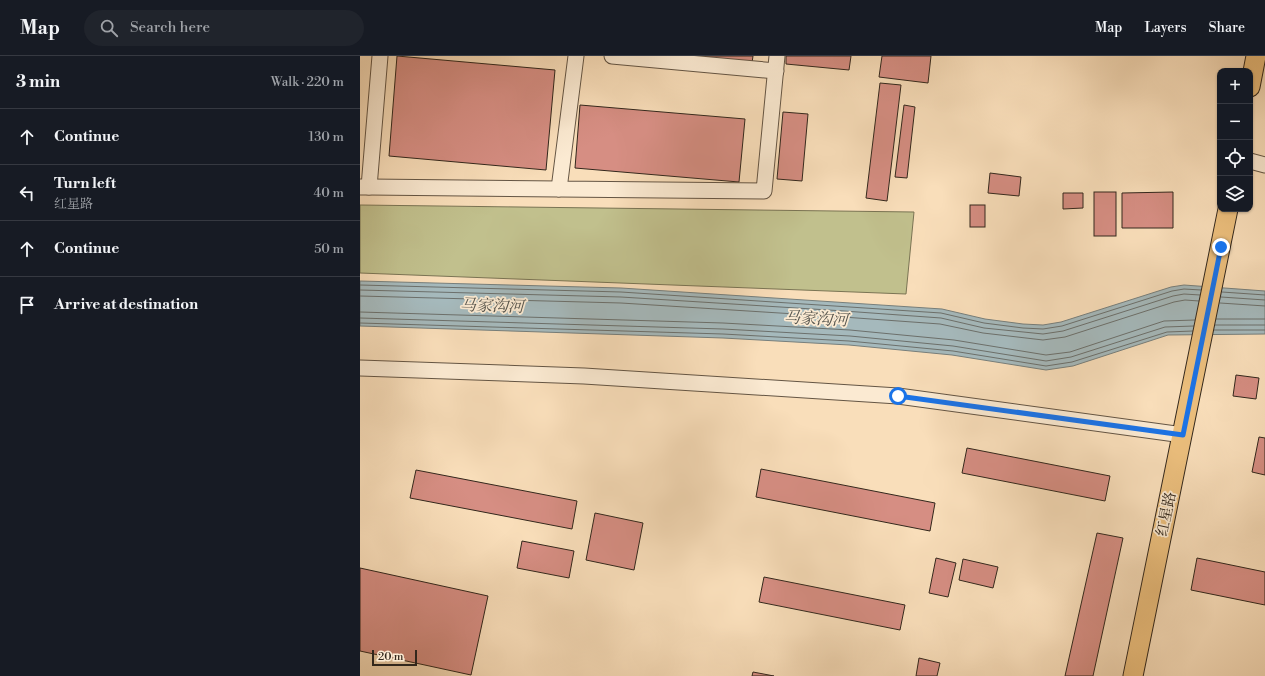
<!DOCTYPE html>
<meta charset="utf-8">
<style>
body{margin:0;font-family:"Libre Bodoni","Noto Serif SC",serif;background:#20242c;color:#f1f3f6}
.controls{position:absolute;right:12px;top:12px;display:grid;overflow:hidden;border-radius:8px;box-shadow:0 1px 3px #0004}
.controls button{width:36px;height:36px;display:grid;place-items:center;padding:0;border:0;border-bottom:1px solid #363941;background:#171b24;color:#f1f3f6;font:20px sans-serif}
.scale{position:absolute;left:12px;bottom:10px;width:45px;box-sizing:border-box;padding-left:4px;border:2px solid #32271c;border-top:0;font-size:11px;line-height:14px;white-space:nowrap;color:#32271c;-webkit-text-stroke:3px #fbead2;paint-order:stroke}
.stop{position:absolute;width:12px;height:12px;margin:-9px;border:3px solid #1a73e8;border-radius:50%;background:#fff}
.stop.end{background:#1a73e8;border-color:#fff;box-shadow:0 1px 4px #0008}
.list{margin:0;padding:0;list-style:none}
h2{display:flex;justify-content:space-between;align-items:center;height:52px;margin:0;padding:0 16px;font-size:17px}
h2 small{font-size:13px;font-weight:400;color:#9ea1a6}
.list li{display:grid;grid-template-columns:26px 1fr auto;gap:12px;align-items:center;box-sizing:border-box;height:56px;padding:0 16px;border-top:1px solid #363941}
.list b{display:block;font-size:15px;white-space:nowrap}
.list p{margin:0;font-size:13px;white-space:nowrap;color:#9ea1a6}
.list em{font-size:13px;font-style:normal;color:#9ea1a6}
.icon{flex:none;width:22px;height:22px;fill:none;stroke:currentColor;stroke-width:2;stroke-linecap:round;stroke-linejoin:round}
.map{position:relative;flex:none;width:905px;height:620px;overflow:hidden}
header{display:flex;align-items:center;gap:24px;box-sizing:border-box;height:56px;padding:0 20px;background:#171b24;border-bottom:1px solid #363941}
header strong{font-size:19px}
nav{display:flex;gap:22px;margin-inline-start:auto;font-size:14px}
.search{width:280px;height:36px;background:#20242c;display:flex;align-items:center;gap:10px;box-sizing:border-box;padding:0 14px;border-radius:22px;color:#9ea1a6;font-size:15px}
main{display:flex}
aside{flex:1;background:#171b24}
.map>svg:first-child{display:block}
.green{fill:#c1c08d;stroke:#7a7454}
.water{fill:#a5b9bc;stroke:#777f7c}
.lines{fill:none;stroke-linecap:round;stroke-linejoin:round}
.shore{stroke:#6c706c;stroke-width:1}
.building{fill:#d68e83;stroke:#32271c}
.minor-casing{stroke:#645544;stroke-width:17}
.major-casing{stroke:#32271c;stroke-width:21}
.minor{stroke:#fbead2;stroke-width:15}
.major{stroke:#ecbf7d;stroke-width:19}
.route{stroke:#1a73e8;stroke-width:5}
.labels{text-anchor:middle;stroke-width:3.5;stroke-linejoin:round;paint-order:stroke}
.street-label{font-size:15px;fill:#32271c;stroke:#fbead2}
.water-label{font-size:16px;font-style:italic;fill:#54534c;stroke:#fbead2}
</style>
<header>
<strong>Map</strong>
<div class="search"><svg class="icon" aria-label="search" viewBox="0 0 24 24"><circle cx="10" cy="10" r="6"/><path d="M15 15l6 6"/></svg>Search here</div>
<nav><a>Map</a><a>Layers</a><a>Share</a></nav>
</header>
<main>
<aside>
<h2>3 min<small>Walk · 220 m</small></h2>
<ul class="list">
<li><svg class="icon" aria-label="ahead" viewBox="0 0 24 24"><path d="M12 20V5M6 11l6-6 6 6"/></svg><div><b>Continue</b></div><em>130 m</em></li>
<li><svg class="icon" aria-label="left" viewBox="0 0 24 24"><path d="M17 20v-9H6M10 6l-5 5 5 5"/></svg><div><b>Turn left</b><p>红星路</p></div><em>40 m</em></li>
<li><svg class="icon" aria-label="ahead" viewBox="0 0 24 24"><path d="M12 20V5M6 11l6-6 6 6"/></svg><div><b>Continue</b></div><em>50 m</em></li>
<li><svg class="icon" aria-label="arrive" viewBox="0 0 24 24"><path d="M6 21V4h12l-3 4 3 4H6"/></svg><div><b>Arrive at destination</b></div></li>
</ul>
</aside>
<div class="map">
<svg width="905" height="620" viewBox="0 0 905 620">
<rect width="100%" height="100%" fill="#f9deba"/>
<filter id="stains"><feTurbulence type="fractalNoise" baseFrequency=".005" numOctaves="4"/><feColorMatrix values="0 0 0 0 .2 0 0 0 0 .09 0 0 0 0 .02 0 0 0 .5 -.17"/></filter>
<radialGradient id="worn" r=".72"><stop offset=".6" stop-color="#630" stop-opacity="0"/><stop offset="1" stop-color="#630" stop-opacity=".3"/></radialGradient>
<path class="green" d="M0 149 554 156 546 238 0 217Z"/>
<path class="water" d="M0 225 261 232 582 253 625 263 663 268 683 269 701 266 811 231 824 229 905 235V278L808 279 713 310 686 314 592 299 489 289 363 282 0 270Z"/>
<g class="lines">
<g class="shore">
<path d="M0 229 261 236 581 257 624 267 663 272 683 273 702 270 812 235 824 233 841 234"/>
<path d="M0 234 261 241 484 255 581 262 624 272 683 278 703 275 813 240 824 238 840 239"/>
<path d="M862 236 905 239"/>
<path d="M0 240 261 247 483 261 580 268 623 277 683 284 705 281 814 246 825 244 839 245"/>
<path d="M861 241 905 244"/>
<path d="M860 247 905 250"/>
<path d="M0 256 363 267 490 274 594 284 686 299 710 296 804 265 835 264"/>
<path d="M0 262 363 273 490 280 593 290 686 305 711 301 805 271 834 270"/>
<path d="M856 263H905"/>
<path d="M0 267 363 278 489 285 593 295 686 310 712 306 807 276 833 275"/>
<path d="M855 269H905"/>
<path d="M854 274H905"/>
</g>
</g>
<g class="building">
<path d="M37 0 195 14 186 114 29 100Z"/>
<path d="M328 0H393L392 7Z"/>
<path d="M426 0H491L489 14 426 8Z"/>
<path d="M522 0H571L568 27 519 21Z"/>
<path d="M520 27 541 29 527 145 506 142Z"/>
<path d="M220 49 385 63 379 126 215 112Z"/>
<path d="M544 49 555 51 547 122 535 121Z"/>
<path d="M423 56 448 58 442 125 417 123Z"/>
<path d="M630 117 661 121 659 140 628 137Z"/>
<rect x="734" y="136" width="22" height="44"/>
<path d="M813 136V172H762V137Z"/>
<path d="M703 137H723V152L703 153Z"/>
<rect x="610" y="149" width="15" height="22"/>
<path d="M876 319 899 322 896 343 873 340Z"/>
<path d="M899 381 905 382V419L892 416Z"/>
<path d="M607 392 750 420 745 445 602 417Z"/>
<path d="M401 413 575 447 570 475 396 441Z"/>
<path d="M56 414 217 445 212 473 50 442Z"/>
<path d="M235 457 283 467 274 514 226 504Z"/>
<path d="M737 477 763 482 733 620H705Z"/>
<path d="M162 485 214 495 209 522 157 512Z"/>
<path d="M576 502 596 507 588 541 569 537Z"/>
<path d="M837 502 905 516V549L831 534Z"/>
<path d="M603 503 638 511 633 532 599 524Z"/>
<path d="M0 512 128 540 111 619 0 595Z"/>
<path d="M404 521 545 549 540 574 399 546Z"/>
<path d="M559 602 580 607 577 620H556Z"/>
<path d="M393 616 414 620H392Z"/>
</g>
<g class="lines">
<defs>
<g id="minor">
<path d="M216 0 199 133 404 135 417 0"/>
<path d="M252 0 416 15"/>
<path d="M890 105 905 109"/>
<path d="M0 131H9L20 0"/>
<path d="M9 131 199 133"/>
<path d="M0 312 224 320 538 340 823 379"/>
</g>
<g id="major">
<path d="M890 31 896 0"/>
<path d="M773 620 868 153"/>
</g>
</defs>
<use href="#minor" class="minor-casing"/>
<use href="#major" class="major-casing"/>
<use href="#minor" class="minor"/>
<use href="#major" class="major"/>
</g>
<g class="lines">
<path class="route" d="M538 340 823 379 861 191"/>
</g>
<g class="labels">
<g class="street-label">
<text transform="translate(806 458) rotate(-78)" y="5">红星路</text>
</g>
<g class="water-label">
<text transform="translate(132 249) rotate(2)" y="6">马家沟河</text>
<text transform="translate(456 262) rotate(3)" y="6">马家沟河</text>
</g>
</g>
<rect width="100%" height="100%" filter="url(#stains)"/>
<rect width="100%" height="100%" fill="url(#worn)"/>
</svg>
<div class="controls">
<button>+</button>
<button>−</button>
<button><svg class="icon" aria-label="locate" viewBox="0 0 24 24"><circle cx="12" cy="12" r="6"/><path d="M12 2v4M12 18v4M2 12h4M18 12h4"/></svg></button>
<button><svg class="icon" aria-label="layers" viewBox="0 0 24 24"><path d="M12 4l9 5-9 5-9-5zM3 14l9 5 9-5"/></svg></button>
</div>
<div class="scale">20 m</div>
<div class="stop" style="left:538px;top:340px"></div>
<div class="stop end" style="left:861px;top:191px"></div>
</div>
</main>
